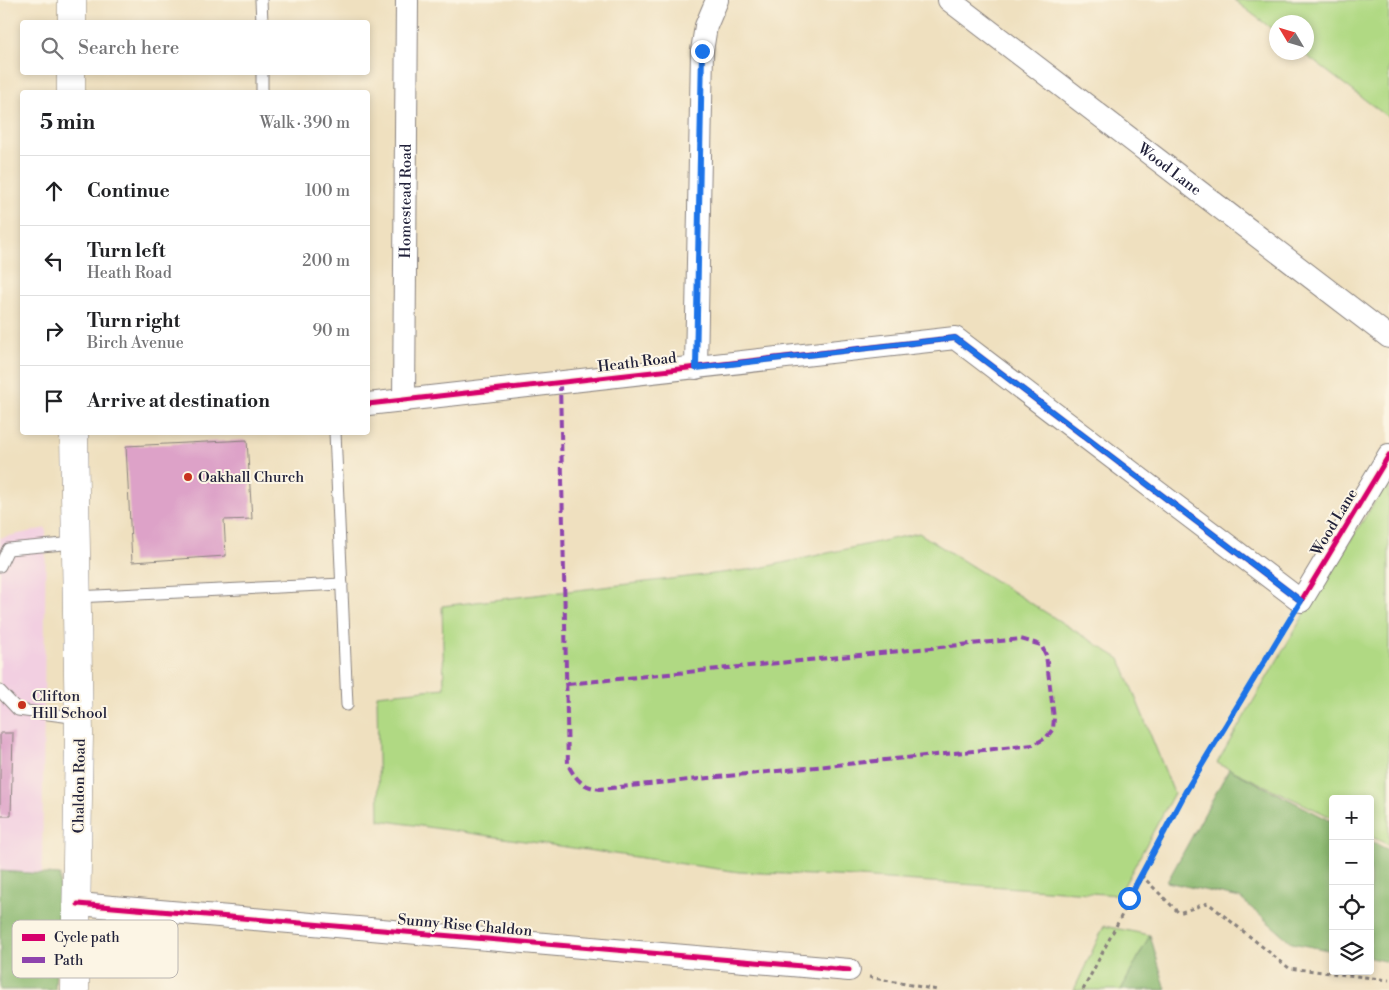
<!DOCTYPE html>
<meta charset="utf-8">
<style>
body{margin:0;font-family:"Libre Bodoni",serif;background:#f2f2f2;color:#202124}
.controls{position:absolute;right:15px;bottom:15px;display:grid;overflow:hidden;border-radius:5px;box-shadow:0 2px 8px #0003}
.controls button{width:45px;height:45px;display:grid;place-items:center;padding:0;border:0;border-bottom:1px solid #e0e0e0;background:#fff;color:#202124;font:25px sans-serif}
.compass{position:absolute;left:1269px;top:15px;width:45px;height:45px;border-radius:50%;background:#fff;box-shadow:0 2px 8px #0003;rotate:308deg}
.stop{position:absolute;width:15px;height:15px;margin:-11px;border:4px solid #1a73e8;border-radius:50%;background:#fff}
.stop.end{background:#1a73e8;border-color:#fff;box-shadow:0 1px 5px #0008}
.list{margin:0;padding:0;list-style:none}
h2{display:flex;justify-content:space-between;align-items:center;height:65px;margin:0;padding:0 20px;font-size:21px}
h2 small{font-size:16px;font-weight:400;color:#757577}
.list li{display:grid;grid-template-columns:32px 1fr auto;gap:15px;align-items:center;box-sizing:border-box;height:70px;padding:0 20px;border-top:1px solid #e0e0e0}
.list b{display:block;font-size:19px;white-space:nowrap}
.list p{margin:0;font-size:16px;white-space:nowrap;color:#757577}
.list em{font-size:16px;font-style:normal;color:#757577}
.icon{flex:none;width:28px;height:28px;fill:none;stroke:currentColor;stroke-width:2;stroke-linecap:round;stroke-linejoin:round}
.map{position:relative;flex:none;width:1389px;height:990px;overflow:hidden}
.search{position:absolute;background:#fff;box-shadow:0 2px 8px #0003;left:20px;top:20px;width:350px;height:55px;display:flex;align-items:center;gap:12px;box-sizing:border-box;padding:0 18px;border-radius:5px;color:#757577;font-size:19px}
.panel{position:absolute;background:#fff;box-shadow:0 2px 8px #0003;left:20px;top:90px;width:350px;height:345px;border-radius:5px}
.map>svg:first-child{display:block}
.built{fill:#f2cfe1}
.green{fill:#b0d983;stroke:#697e5f}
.forest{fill:#8cb971;stroke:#576e56}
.building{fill:#dda2c8}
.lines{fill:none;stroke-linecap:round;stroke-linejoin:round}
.lane-casing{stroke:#88817d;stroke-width:13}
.street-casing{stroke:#88817d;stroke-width:24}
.secondary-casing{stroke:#88817d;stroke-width:29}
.path{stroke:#88817d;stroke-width:3;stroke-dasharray:4 4;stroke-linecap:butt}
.lane{stroke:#fff;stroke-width:11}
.street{stroke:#fff;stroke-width:22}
.secondary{stroke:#fff;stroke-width:28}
.quiet{stroke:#8e44ad;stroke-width:4;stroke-dasharray:8 4;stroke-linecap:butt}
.cycleway-casing{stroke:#fcf5e5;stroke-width:8}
.cycleway{stroke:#d6006c;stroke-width:5}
.route{stroke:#1a73e8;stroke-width:6}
.poi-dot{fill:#c8321e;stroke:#fcf5e5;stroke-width:2}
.labels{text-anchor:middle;stroke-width:4;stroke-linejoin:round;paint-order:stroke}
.street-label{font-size:15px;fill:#22223b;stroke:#fcf5e5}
.poi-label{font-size:15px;fill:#22223b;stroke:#fcf5e5;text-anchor:start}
.key{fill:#fcf5e5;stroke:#bbb6b2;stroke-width:1}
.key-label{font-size:14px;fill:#22223b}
</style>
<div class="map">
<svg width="1389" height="990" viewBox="0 0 1389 990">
<rect width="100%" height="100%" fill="#fcf5e5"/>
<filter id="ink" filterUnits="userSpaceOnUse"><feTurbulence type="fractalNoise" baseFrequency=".02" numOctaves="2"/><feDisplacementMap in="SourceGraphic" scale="10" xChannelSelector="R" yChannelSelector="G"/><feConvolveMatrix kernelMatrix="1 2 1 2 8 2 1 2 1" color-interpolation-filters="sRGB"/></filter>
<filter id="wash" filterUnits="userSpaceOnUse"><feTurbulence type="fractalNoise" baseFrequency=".0096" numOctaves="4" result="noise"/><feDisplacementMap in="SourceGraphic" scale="20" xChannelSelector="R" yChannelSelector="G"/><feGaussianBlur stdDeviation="1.12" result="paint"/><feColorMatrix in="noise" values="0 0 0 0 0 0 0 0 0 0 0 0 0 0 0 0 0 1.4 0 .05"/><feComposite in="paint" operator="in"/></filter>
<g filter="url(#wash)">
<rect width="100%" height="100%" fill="#efe0bf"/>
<path class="built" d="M46 528 42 873 0 871V538Z"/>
<g class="green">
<path d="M1234 0H1389V118L1303 53 1306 52V22H1276V32Z"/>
<path d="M1389 479V845L1370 836V799H1333V818L1217 763 1302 618Z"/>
<path d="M919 533 1120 659 1174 793 1119 895 859 877 739 872 379 820 377 695 444 688 442 606 755 569Z"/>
<path d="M1104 926 1150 935 1121 990H1074Z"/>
</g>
<g class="forest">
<path d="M1229 769 1333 822V951L1292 943 1240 898 1167 882Z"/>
<path d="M1370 841 1389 850V962L1370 958Z"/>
<path d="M0 871 60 875 55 990H0Z"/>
<path d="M1150 935 1166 990H1121Z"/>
</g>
<g id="blocks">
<g class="building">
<path d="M247 440 252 519 224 520 226 556 132 562 126 446Z"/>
<path d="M0 733H13L11 816H0Z"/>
</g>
</g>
</g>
<g filter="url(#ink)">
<use href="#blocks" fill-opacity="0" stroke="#88817d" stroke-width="1"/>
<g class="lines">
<defs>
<g id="lane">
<path d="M261 0 262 22"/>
<path d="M262 72V92"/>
<path d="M335 432 347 705"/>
<path d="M0 566 8 549 75 543"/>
<path d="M76 597 342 584"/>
<path d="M0 691 18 710 79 718"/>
</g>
<g id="street">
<path id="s1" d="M949 0 1389 337"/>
<path d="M696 368 702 51 706 26 717 0"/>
<path id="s2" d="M404 401 407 0"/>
<path d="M368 404 955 338 1301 601 1389 455"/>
<path d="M78 904 849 970"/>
</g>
<g id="secondary">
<path d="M72 22V0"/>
<path d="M71 92V72"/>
<path d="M74 432 79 734 75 990"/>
</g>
</defs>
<use href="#lane" class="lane-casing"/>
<use href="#street" class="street-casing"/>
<use href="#secondary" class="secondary-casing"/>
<g class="path">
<path d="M1141 875 1179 913 1208 903 1289 968 1389 980"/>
<path d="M869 977 937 990"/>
<path d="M1083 990 1186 791 1290 620"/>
</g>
<use href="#lane" class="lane"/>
<use href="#street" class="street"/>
<use href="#secondary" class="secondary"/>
<path class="quiet" d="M560 383 568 765C577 781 583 787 600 789L1033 745 1046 738 1053 729 1054 718 1046 655 1041 645 1021 639 567 684"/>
<defs>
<g id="cycleway">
<path d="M368 404 955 338 1301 601 1389 455"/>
<path d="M78 904 849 970"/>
</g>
</defs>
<use href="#cycleway" class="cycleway-casing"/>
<use href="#cycleway" class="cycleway"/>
</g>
</g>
<g class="lines" filter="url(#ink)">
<path class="route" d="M702 51 696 368 955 338 1301 601 1186 791 1129 898"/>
</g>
<g class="poi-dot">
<circle cx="188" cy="477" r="5"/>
<circle cx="22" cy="705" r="5"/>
</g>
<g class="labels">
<g class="street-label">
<text dy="5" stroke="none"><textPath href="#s1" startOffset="278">Wood Lane</textPath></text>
<text dy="5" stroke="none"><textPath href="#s2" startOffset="200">Homestead Road</textPath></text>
<text transform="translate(637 362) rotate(-7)" y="5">Heath Road</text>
<text transform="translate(1334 522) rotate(-59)" y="5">Wood Lane</text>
<text transform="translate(79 786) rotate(-89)" y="5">Chaldon Road</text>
<text transform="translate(465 925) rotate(5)" y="5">Sunny Rise Chaldon</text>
</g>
<g class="poi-label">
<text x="198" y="482">Oakhall Church</text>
<text x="32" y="701">Clifton<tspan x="32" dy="17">Hill School</tspan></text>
</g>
</g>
<rect x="12" y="920" width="166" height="58" rx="8" class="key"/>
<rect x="22" y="934" width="23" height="7" fill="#d6006c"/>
<rect x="22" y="957" width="23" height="6" fill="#8e44ad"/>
<g class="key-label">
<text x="54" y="942">Cycle path</text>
<text x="54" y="965">Path</text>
</g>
</svg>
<div class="controls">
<button>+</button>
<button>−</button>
<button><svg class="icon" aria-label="locate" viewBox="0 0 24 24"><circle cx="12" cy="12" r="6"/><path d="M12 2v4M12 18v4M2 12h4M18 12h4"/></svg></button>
<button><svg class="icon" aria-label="layers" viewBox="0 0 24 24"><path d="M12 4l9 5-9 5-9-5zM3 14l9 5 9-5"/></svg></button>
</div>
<svg class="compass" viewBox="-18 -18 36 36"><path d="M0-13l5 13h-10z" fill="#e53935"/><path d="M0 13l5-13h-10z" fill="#757577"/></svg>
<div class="stop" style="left:1129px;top:898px"></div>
<div class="stop end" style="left:702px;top:51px"></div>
<div class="search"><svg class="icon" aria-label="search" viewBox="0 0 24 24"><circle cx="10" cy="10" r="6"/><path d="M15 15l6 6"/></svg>Search here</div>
<section class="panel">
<h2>5 min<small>Walk · 390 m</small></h2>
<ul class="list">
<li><svg class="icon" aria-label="ahead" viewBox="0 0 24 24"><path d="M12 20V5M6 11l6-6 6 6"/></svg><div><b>Continue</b></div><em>100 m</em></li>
<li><svg class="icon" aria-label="left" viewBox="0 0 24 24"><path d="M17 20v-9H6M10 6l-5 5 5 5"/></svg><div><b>Turn left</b><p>Heath Road</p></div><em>200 m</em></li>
<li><svg class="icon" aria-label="right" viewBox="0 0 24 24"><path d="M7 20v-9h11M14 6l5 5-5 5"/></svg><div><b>Turn right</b><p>Birch Avenue</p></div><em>90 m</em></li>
<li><svg class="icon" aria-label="arrive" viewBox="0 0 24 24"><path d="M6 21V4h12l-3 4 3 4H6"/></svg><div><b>Arrive at destination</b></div></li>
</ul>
</section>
</div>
